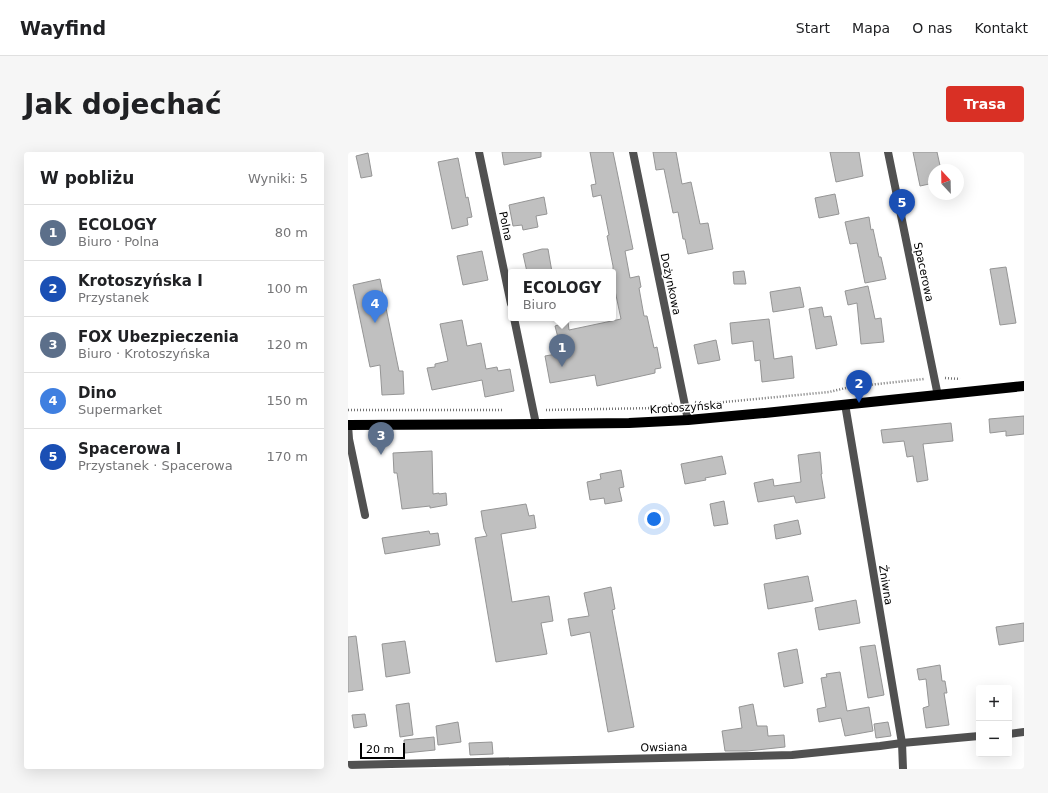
<!DOCTYPE html>
<html lang="pl">
<head>
<meta charset="utf-8">
<style>
  body { margin:0; font-family:"DejaVu Sans",sans-serif; background:#f6f6f6; color:#202124 }
  .controls { position:absolute; right:12px; bottom:12px; display:grid; overflow:hidden; border-radius:4px; box-shadow:0 4px 16px #0002 }
  .controls button { width:36px; height:36px; display:grid; place-items:center; padding:0; border:0; border-bottom:1px solid #e0e0e0; background:#fff; color:#202124; font:20px sans-serif }
  .compass { position:absolute; left:580px; top:12px; width:36px; height:36px; border-radius:50%; background:#fff; box-shadow:0 4px 16px #0002; rotate:338deg }
  .scale { position:absolute; left:12px; bottom:10px; width:45px; box-sizing:border-box; padding-left:4px; border:2px solid #000; border-top:0; font-size:11px; line-height:14px; white-space:nowrap; color:#000; -webkit-text-stroke:3px #fff; paint-order:stroke }
  .you { position:absolute; left:306px; top:367px; width:14px; height:14px; margin:-10px; border:3px solid #fff; border-radius:50%; background:#1a73e8; box-shadow:0 0 0 6px #1a73e833 }
  .badge { display:grid; place-items:center; width:26px; height:26px; border-radius:50%; background:#d93025; color:#fff; font-size:13px; font-weight:700 }
  .pin { position:absolute; translate:-50% -33px; filter:drop-shadow(0 1px 2px #0008) }
  .pin::after { content:''; position:absolute; top:21px; width:14px; height:12px; background:inherit; clip-path:polygon(0 0,100% 0,50% 100%) }
  .popup { position:absolute; left:160px; top:117px; width:108px; height:52px; box-sizing:border-box; display:grid; place-content:center; border-radius:4px; background:#fff; filter:drop-shadow(0 1px 3px #0005); font-size:13px; white-space:nowrap; color:#757577 }
  .popup b { font-size:15px; color:#202124 }
  .popup::after { content:''; position:absolute; left:50%; top:100%; margin-left:-8px; border:8px solid transparent; border-top-color:#fff }
  .list { margin:0; padding:0; list-style:none }
  h2 { display:flex; justify-content:space-between; align-items:center; height:52px; margin:0; padding:0 16px; font-size:17px }
  h2 small { font-size:13px; font-weight:400; color:#757577 }
  .list li { display:grid; grid-template-columns:26px 1fr auto; gap:12px; align-items:center; box-sizing:border-box; height:56px; padding:0 16px; border-top:1px solid #e0e0e0 }
  .list b { display:block; font-size:15px; white-space:nowrap }
  .list p { margin:0; font-size:13px; white-space:nowrap; color:#757577 }
  .list em { font-size:13px; font-style:normal; color:#757577 }
  .map { position:relative; flex:none; width:676px; height:617px; overflow:hidden; border-radius:4px }
  header { display:flex; align-items:center; gap:24px; box-sizing:border-box; height:56px; padding:0 20px; background:#fff; border-bottom:1px solid #e0e0e0 }
  header strong { font-size:19px }
  nav { display:flex; gap:22px; margin-inline-start:auto; font-size:14px }
  .intro { display:flex; align-items:center; justify-content:space-between; box-sizing:border-box; height:96px; padding:0 24px }
  h1 { margin:0; font-size:28px }
  .button { padding:10px 18px; border-radius:4px; background:#d93025; color:#fff; font-size:14px; font-weight:700 }
  main { display:flex; gap:24px; padding:0 24px }
  aside { flex:1; background:#fff; border-radius:4px; box-shadow:0 4px 16px #0002 }
  .map>svg:first-child { display:block }
</style>
</head>
<body>
<header>
<strong>Wayfind</strong>
<nav><a>Start</a><a>Mapa</a><a>O nas</a><a>Kontakt</a></nav>
</header>
<div class="intro"><h1>Jak dojechać</h1><a class="button">Trasa</a></div>
<main>
<aside>
<h2>W pobliżu<small>Wyniki: 5</small></h2>
<ul class="list">
<li><span class="badge" style="background:#5c6f8a">1</span><div><b>ECOLOGY</b><p>Biuro · Polna</p></div><em>80 m</em></li>
<li><span class="badge" style="background:#1a4fb4">2</span><div><b>Krotoszyńska I</b><p>Przystanek</p></div><em>100 m</em></li>
<li><span class="badge" style="background:#5c6f8a">3</span><div><b>FOX Ubezpieczenia</b><p>Biuro · Krotoszyńska</p></div><em>120 m</em></li>
<li><span class="badge" style="background:#3f7fe0">4</span><div><b>Dino</b><p>Supermarket</p></div><em>150 m</em></li>
<li><span class="badge" style="background:#1a4fb4">5</span><div><b>Spacerowa I</b><p>Przystanek · Spacerowa</p></div><em>170 m</em></li>
</ul>
</aside>
<div class="map">
<svg width="676" height="617" viewBox="0 0 676 617">
  <rect width="100%" height="100%" fill="#fff"/>
  <!-- building -->
  <g fill="#c0c0c0" stroke="#959595">
    <polygon points="154,0 193,0 193,5 156,13"/>
    <polygon points="242,0 265,0 285,97 277,99 282,126 291,124 293,135 291,136 296,164 299,164 306,196 309,195 313,216 307,217 307,221 249,234 247,223 202,231 197,204 214,201 207,174 220,170 221,178 273,167 265,129 265,114 259,84 261,83 253,43 245,45 243,33 248,32"/>
    <polygon points="305,0 328,0 334,32 343,30 352,72 360,71 365,97 340,102 337,87 335,87 330,60 325,61 316,17 308,18"/>
    <polygon points="482,0 511,0 515,24 488,30"/>
    <polygon points="565,0 589,0 593,18 586,18 586,31 572,34"/>
    <polygon points="20,1 24,24 13,26 8,4"/>
    <polygon points="110,6 118,46 120,45 124,65 119,66 120,73 104,77 90,10"/>
    <polygon points="487,42 491,62 471,66 467,46"/>
    <polygon points="196,45 199,62 188,64 190,75 175,78 174,73 165,74 161,53"/>
    <polygon points="521,65 523,78 525,77 531,105 533,105 538,127 517,131 509,91 502,92 497,70"/>
    <polygon points="194,97 200,97 204,120 179,120 175,102"/>
    <polygon points="134,99 140,128 115,133 109,104"/>
    <polygon points="658,115 668,171 652,173 642,117"/>
    <polygon points="396,119 398,132 386,132 385,120"/>
    <polygon points="32,127 51,219 55,219 56,242 34,243 32,213 22,215 5,133"/>
    <polygon points="520,134 527,167 533,166 536,190 513,192 509,151 500,153 497,139"/>
    <polygon points="452,135 456,155 425,160 422,140"/>
    <polygon points="474,155 476,165 483,164 489,193 468,197 461,157"/>
    <polygon points="421,167 426,207 444,204 446,226 414,230 412,208 407,209 405,189 384,192 382,171"/>
    <polygon points="114,168 119,194 133,191 138,217 149,215 150,219 162,217 166,239 137,245 134,228 84,238 79,216 87,215 87,212 100,209 92,172"/>
    <polygon points="368,188 372,208 350,212 346,193"/>
    <polygon points="676,264 676,282 658,284 658,279 642,281 641,267"/>
    <polygon points="603,271 605,289 575,292 580,328 569,330 565,304 559,305 556,289 535,291 533,278"/>
    <polygon points="84,299 85,342 91,341 91,342 98,341 99,353 82,356 82,354 54,357 49,321 46,321 45,301"/>
    <polygon points="472,300 474,322 473,322 477,346 448,351 446,344 410,350 406,331 425,327 426,334 453,330 450,303"/>
    <polygon points="374,304 378,322 357,326 358,328 337,332 333,312"/>
    <polygon points="273,318 276,335 271,336 274,349 257,352 256,346 242,348 239,330 253,327 252,322"/>
    <polygon points="376,349 380,372 366,374 362,352"/>
    <polygon points="178,352 181,364 186,363 188,376 153,382 164,450 201,444 205,469 193,471 199,502 148,510 127,386 139,384 136,377 133,359"/>
    <polygon points="450,368 453,382 428,387 426,373"/>
    <polygon points="81,379 82,382 90,381 92,393 37,402 34,386"/>
    <polygon points="460,424 465,449 420,457 416,432"/>
    <polygon points="263,435 267,457 264,458 286,575 260,580 242,480 223,484 220,467 241,464 236,441"/>
    <polygon points="508,448 512,471 471,478 467,456"/>
    <polygon points="676,471 676,489 651,493 648,475"/>
    <polygon points="8,484 15,538 0,540 0,485"/>
    <polygon points="57,489 62,521 38,525 34,492"/>
    <polygon points="527,493 536,543 520,546 512,495"/>
    <polygon points="449,497 455,531 436,535 430,501"/>
    <polygon points="592,513 594,529 597,529 599,541 596,541 601,573 578,576 575,556 581,554 578,527 571,528 569,517"/>
    <polygon points="492,520 499,559 521,555 525,579 497,584 493,566 471,570 469,557 478,555 473,526 479,525 478,522"/>
    <polygon points="61,551 65,583 52,585 48,553"/>
    <polygon points="405,552 409,574 419,574 420,584 436,583 437,595 399,599 377,599 374,579 394,576 391,555"/>
    <polygon points="17,562 19,574 6,576 4,563"/>
    <polygon points="110,570 113,590 90,593 88,574"/>
    <polygon points="540,570 543,584 528,586 526,572"/>
    <polygon points="86,585 87,598 57,601 56,588"/>
    <polygon points="144,590 145,602 122,603 121,591"/>
  </g>
  <g fill="none" stroke-linecap="round" stroke-linejoin="round">
    <!-- path -->
    <g stroke="#737373" stroke-width="2.5" stroke-dasharray="1 2" stroke-linecap="butt">
      <polyline points="597,226 612,227"/>
      <polyline points="347,250 356,252 360,252"/>
      <polyline points="366,251 481,240 502,235 576,227"/>
      <polyline points="312,256 326,251"/>
      <polyline points="0,258 155,258"/>
      <polyline points="198,258 307,256"/>
    </g>
    <!-- lane -->
    <polyline stroke="#515151" stroke-width="8" points="0,273 1,287 17,363"/>
    <!-- street -->
    <g stroke="#515151" stroke-width="8">
      <polyline points="131,0 163,152"/>
      <polyline points="285,0 340,268"/>
      <polyline points="540,0 590,244"/>
      <polyline points="166,166 188,272"/>
      <polyline points="497,252 554,591 555,617"/>
      <polyline points="661,582 676,580"/>
      <polyline points="0,613 444,603 532,594 554,591 631,584"/>
    </g>
    <!-- primary -->
    <polyline stroke="#000" stroke-width="10" points="0,273 194,272 281,271 340,268 417,261 676,234"/>
  </g>
  <g text-anchor="middle" stroke-width="3" stroke-linejoin="round" paint-order="stroke">
    <!-- street labels -->
    <g font-size="11" fill="#000" stroke="#fff">
      <text transform="translate(158 74) rotate(78)" y="4">Polna</text>
      <text transform="translate(576 120) rotate(78)" y="4">Spacerowa</text>
      <text transform="translate(323 132) rotate(78)" y="4">Dożynkowa</text>
      <text transform="translate(338 255) rotate(-4)" y="4">Krotoszyńska</text>
      <text transform="translate(538 433) rotate(81)" y="4">Żniwna</text>
      <text transform="translate(316 595) rotate(-1)" y="4">Owsiana</text>
    </g>
  </g>
</svg>
<div class="controls">
<button>+</button>
<button>−</button>
</div>
<svg class="compass" viewBox="-18 -18 36 36"><path d="M0-13l5 13h-10z" fill="#e53935"/><path d="M0 13l5-13h-10z" fill="#757577"/></svg>
<div class="scale">20 m</div>
<div class="you"></div>
<div class="pin badge" style="left:214px;top:215px;background:#5c6f8a">1</div>
<div class="popup"><b>ECOLOGY</b>Biuro</div>
<div class="pin badge" style="left:511px;top:251px;background:#1a4fb4">2</div>
<div class="pin badge" style="left:33px;top:303px;background:#5c6f8a">3</div>
<div class="pin badge" style="left:27px;top:171px;background:#3f7fe0">4</div>
<div class="pin badge" style="left:554px;top:70px;background:#1a4fb4">5</div>
</div>
</main>
</body>
</html>
